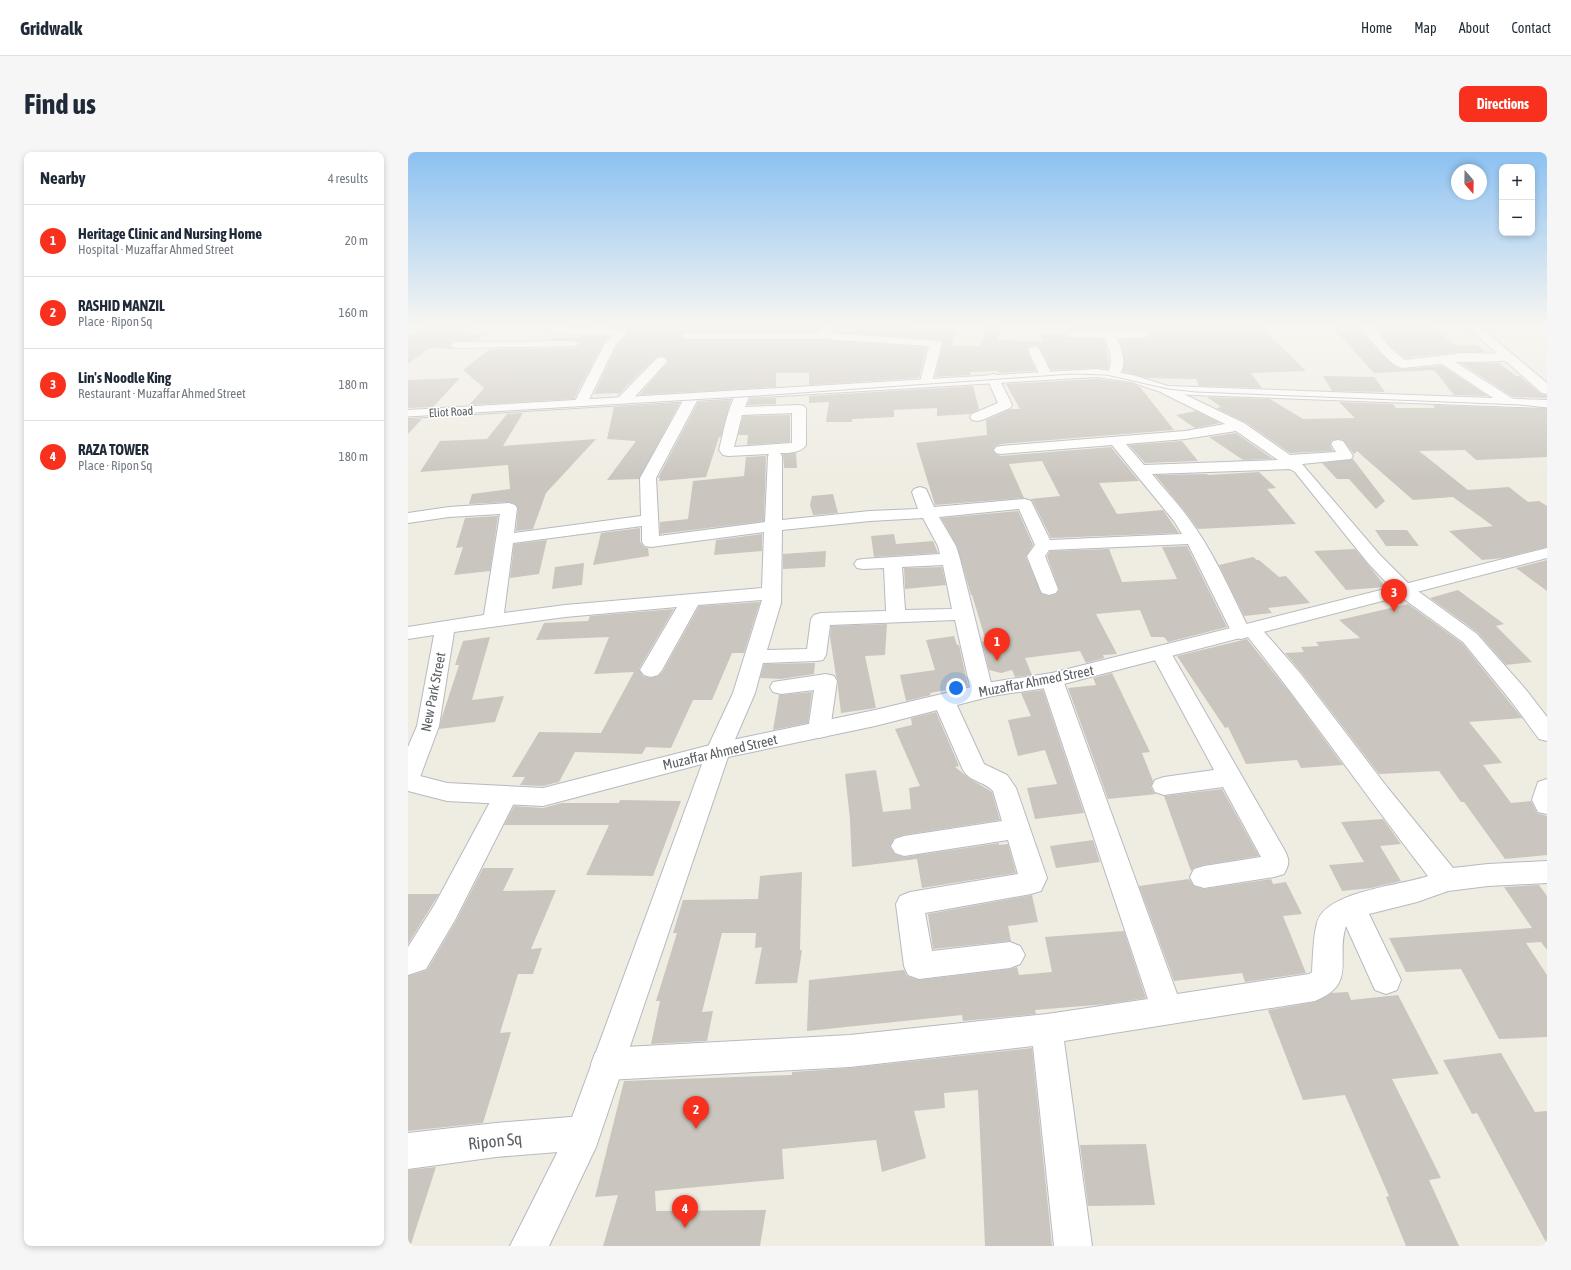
<!DOCTYPE html>
<html lang="en">
<head>
<meta charset="utf-8">
<style>
  body { margin:0; font-family:"Asap Condensed",sans-serif; background:#f6f6f7; color:#1f2937 }
  .controls { position:absolute; right:12px; top:12px; display:grid; overflow:hidden; border-radius:8px; box-shadow:0 2px 6px #0003 }
  .controls button { width:36px; height:36px; display:grid; place-items:center; padding:0; border:0; border-bottom:1px solid #e0e1e3; background:#fff; color:#1f2937; font:20px sans-serif }
  .compass { position:absolute; left:1043px; top:12px; width:36px; height:36px; border-radius:50%; background:#fff; box-shadow:0 2px 6px #0003; rotate:160deg }
  .you { position:absolute; left:548px; top:536px; width:14px; height:14px; margin:-10px; border:3px solid #fff; border-radius:50%; background:#1a73e8; box-shadow:0 0 0 6px #1a73e833 }
  .badge { display:grid; place-items:center; width:26px; height:26px; border-radius:50%; background:#f8311e; color:#fff; font-size:13px; font-weight:700 }
  .pin { position:absolute; translate:-50% -33px; filter:drop-shadow(0 1px 2px #0008) }
  .pin::after { content:''; position:absolute; top:21px; width:14px; height:12px; background:inherit; clip-path:polygon(0 0,100% 0,50% 100%) }
  .list { margin:0; padding:0; list-style:none }
  h2 { display:flex; justify-content:space-between; align-items:center; height:52px; margin:0; padding:0 16px; font-size:17px }
  h2 small { font-size:13px; font-weight:400; color:#747a83 }
  .list li { display:grid; grid-template-columns:26px 1fr auto; gap:12px; align-items:center; box-sizing:border-box; height:72px; padding:0 16px; border-top:1px solid #e0e1e3 }
  .list b { display:block; font-size:15px; white-space:nowrap }
  .list p { margin:0; font-size:13px; white-space:nowrap; color:#747a83 }
  .list em { font-size:13px; font-style:normal; color:#747a83 }
  .map { position:relative; flex:none; width:1139px; height:1094px; overflow:hidden; border-radius:8px }
  header { display:flex; align-items:center; gap:24px; box-sizing:border-box; height:56px; padding:0 20px; background:#fff; border-bottom:1px solid #e0e1e3 }
  header strong { font-size:19px }
  nav { display:flex; gap:22px; margin-inline-start:auto; font-size:14px }
  .intro { display:flex; align-items:center; justify-content:space-between; box-sizing:border-box; height:96px; padding:0 24px }
  h1 { margin:0; font-size:28px }
  .button { padding:10px 18px; border-radius:8px; background:#f8311e; color:#fff; font-size:14px; font-weight:700 }
  main { display:flex; gap:24px; padding:0 24px }
  aside { flex:1; background:#fff; border-radius:8px; box-shadow:0 2px 6px #0003 }
  .map>svg:first-child { display:block }
</style>
</head>
<body>
<header>
<strong>Gridwalk</strong>
<nav><a>Home</a><a>Map</a><a>About</a><a>Contact</a></nav>
</header>
<div class="intro"><h1>Find us</h1><a class="button">Directions</a></div>
<main>
<aside>
<h2>Nearby<small>4 results</small></h2>
<ul class="list">
<li><span class="badge">1</span><div><b>Heritage Clinic and Nursing Home</b><p>Hospital · Muzaffar Ahmed Street</p></div><em>20 m</em></li>
<li><span class="badge">2</span><div><b>RASHID MANZIL</b><p>Place · Ripon Sq</p></div><em>160 m</em></li>
<li><span class="badge">3</span><div><b>Lin's Noodle King</b><p>Restaurant · Muzaffar Ahmed Street</p></div><em>180 m</em></li>
<li><span class="badge">4</span><div><b>RAZA TOWER</b><p>Place · Ripon Sq</p></div><em>180 m</em></li>
</ul>
</aside>
<div class="map">
<svg width="1139" height="1094" viewBox="0 0 1139 1094">
  <rect width="100%" height="100%" fill="#efece2"/>
  <!-- building -->
  <g fill="#cac6bf">
    <polygon points="18,174 66,174 56,182 77,182 70,188 45,190 42,193 45,197 22,196 0,212 0,181 8,181"/>
    <polygon points="184,174 412,174 410,180 280,180 275,181 272,184 275,187 280,188 415,188 519,195 511,226 401,233 401,221 368,221 368,235 231,243 260,210 258,205 253,204 248,205 209,244 210,241 186,242 209,193 221,180 214,176"/>
    <polygon points="427,174 507,174 505,179 547,179 544,194 573,194 579,174 593,174 590,188 635,189 632,183 657,182 657,184 660,186 696,187 701,209 700,217 689,216 643,218 633,197 625,193 619,198 628,219 592,221 590,219 562,220 562,223 527,225 535,191 533,188 424,180"/>
    <polygon points="662,174 785,174 786,175 852,174 898,219 843,221 854,236 791,234 788,227 738,226 715,220 716,205 711,188 738,186 742,183 739,180 734,178 661,179"/>
    <polygon points="923,174 951,174 970,199 988,215 994,217 1034,214 1080,244 1046,243 1026,218 966,221"/>
    <polygon points="966,174 1025,174 1046,193 1069,193 1078,200 1055,200 997,206 983,195"/>
    <polygon points="173,184 201,184 196,190 166,247 61,253 76,236 55,218 82,197 168,196 172,192 168,189 142,188 143,186 171,186"/>
    <polygon points="1052,211 1091,211 1108,224 1112,224 1133,242 1139,243 1139,246 1105,245"/>
    <polygon points="915,224 966,225 977,240 924,239"/>
    <polygon points="52,226 25,255 0,256 0,228"/>
    <polygon points="689,227 723,231 732,235 766,278 593,292 587,294 585,299 588,302 593,304 703,295 731,329 691,331 709,362 755,358 771,381 643,386 624,348 622,347 652,344 634,309 601,312 616,346 527,353 508,291 579,283 578,268 603,257 612,257 598,232"/>
    <polygon points="565,234 571,257 562,262 529,264 529,256 486,258 486,265 444,267 444,270 418,270 421,250 401,251 401,244"/>
    <polygon points="799,245 862,247 895,267 947,266 931,250 985,252 988,256 1027,256 1025,253 1139,257 1139,305 1068,308 1057,298 1011,299 1060,338 1101,335 1120,350 1131,349 1139,354 1139,395 1095,406 1074,408 1041,379 1085,374 1045,345 1005,348 949,299 946,302 935,288 930,287 924,288 922,293 925,299 882,301 837,270 808,256 813,255"/>
    <polygon points="368,246 368,252 339,253 342,247"/>
    <polygon points="323,248 313,285 311,285 298,325 251,329 252,326 250,326 290,250"/>
    <polygon points="272,251 231,327 199,328 228,289 199,287 206,255"/>
    <polygon points="788,259 812,271 787,276 768,263"/>
    <polygon points="115,261 95,294 188,287 138,341 125,377 108,379 110,356 107,352 101,350 61,352 64,342 102,337 100,313 12,320 32,289 79,287 99,262"/>
    <polygon points="382,263 382,290 339,293 340,283 330,283 335,264"/>
    <polygon points="0,267 14,267 0,282"/>
    <polygon points="828,281 865,307 835,308 801,285"/>
    <polygon points="774,289 790,309 737,311 721,293"/>
    <polygon points="388,301 389,316 376,316 375,302"/>
    <polygon points="358,304 356,369 252,382 252,370 280,367 285,329 336,324 338,305"/>
    <polygon points="945,307 977,349 968,357 941,327 929,327 914,311"/>
    <polygon points="851,320 868,336 859,337 888,372 790,377 776,358 747,323 799,322 800,323"/>
    <polygon points="425,342 430,361 405,363 402,353 404,344"/>
    <polygon points="610,359 625,393 618,405 634,442 641,444 648,442 651,438 639,404 642,399 701,397 714,430 769,427 754,395 779,394 819,475 760,490 756,485 743,485 732,458 688,462 709,502 695,503 696,506 678,511 672,499 617,506 624,523 607,525 604,518 593,521 581,518 574,490 578,489 564,443 563,443 549,394 533,366"/>
    <polygon points="90,364 82,419 46,423 55,395 48,396 57,366"/>
    <polygon points="232,376 232,390 236,395 240,396 241,404 185,413 193,381"/>
    <polygon points="967,378 999,378 1011,394 978,394"/>
    <polygon points="354,382 354,399 306,403 308,388"/>
    <polygon points="486,382 488,392 525,389 530,401 466,405 463,384"/>
    <polygon points="139,388 131,422 102,426 106,392"/>
    <polygon points="947,397 961,414 978,435 938,438 906,399"/>
    <polygon points="418,399 417,415 375,417 375,402"/>
    <polygon points="845,405 849,408 851,408 871,425 878,424 902,451 860,456 864,461 836,464 811,413"/>
    <polygon points="1139,408 1139,439 1108,416"/>
    <polygon points="176,411 174,433 144,437 147,415"/>
    <polygon points="534,415 538,433 497,437 496,416"/>
    <polygon points="1050,438 1096,472 1088,474 1124,510 1098,513 1070,481 1022,446"/>
    <polygon points="352,450 336,501 324,501 304,548 285,548 263,596 238,595 234,602 167,600 151,630 135,634 112,633 117,625 104,625 131,580 193,581 226,520 186,522 201,485 128,488 136,471 180,469 182,464 266,457 231,517 235,524 243,526 250,524 255,519 291,454"/>
    <polygon points="1000,452 1054,491 1114,566 1061,570 1094,611 1075,613 1103,651 1123,649 1129,661 1139,664 1139,703 1097,707 1056,650 1053,650 1031,619 971,622 893,520 877,501 896,500 893,495 911,494 908,490 952,486 931,468"/>
    <polygon points="479,472 477,503 457,504 468,556 433,561 430,536 430,529 428,524 422,485 423,474"/>
    <polygon points="546,484 549,493 551,493 560,534 522,541 523,543 498,549 492,523 527,518 518,488"/>
    <polygon points="82,485 64,548 96,544 87,570 31,577 34,565 51,513 47,513 55,489"/>
    <polygon points="839,487 885,545 935,613 893,616 889,608 838,612 820,575 817,576 769,504"/>
    <polygon points="407,511 406,522 373,527 352,526 356,512"/>
    <polygon points="704,521 742,600 734,601 745,629 743,635 746,641 749,642 700,647 660,536 688,533 685,526"/>
    <polygon points="635,538 676,661 627,667 619,636 649,632 637,598 610,604 600,568 623,564 613,541"/>
    <polygon points="404,540 400,571 365,578 371,543"/>
    <polygon points="528,560 551,614 547,615 561,626 584,640 592,668 496,683 486,686 482,695 487,702 496,705 591,691 591,693 600,692 608,721 514,736 509,707 444,715 442,667 437,622 468,618 475,660 503,657 501,636 512,634 487,577 504,573 503,566"/>
    <polygon points="814,637 851,704 796,713 786,716 783,719 756,644"/>
    <polygon points="212,648 273,649 245,724 178,723 201,673 96,673 106,654 135,656 154,651 211,651"/>
    <polygon points="975,667 993,692 972,694 993,729 963,736 934,739 921,713 956,710 933,670"/>
    <polygon points="685,688 692,710 648,716 642,694"/>
    <polygon points="75,716 106,716 95,739 148,738 123,797 134,796 125,822 110,822 92,881 103,880 75,971 0,979 0,824 19,818 48,769"/>
    <polygon points="394,720 392,798 394,798 389,831 347,832 354,795 347,796 348,781 314,781 294,860 305,859 299,889 243,892 252,849 248,849 269,781 265,781 275,748 350,747 352,724"/>
    <polygon points="781,727 786,734 796,737 863,727 865,732 878,730 894,762 875,764 898,821 837,830 834,821 766,829 731,734"/>
    <polygon points="1131,733 1139,744 1139,798 1133,790 1118,791 1139,823 1139,885 1091,887 1053,817 998,820 981,786 1124,776 1096,735"/>
    <polygon points="0,742 31,742 0,792"/>
    <polygon points="624,743 630,770 600,774 603,789 525,797 520,762"/>
    <polygon points="716,779 738,846 699,852 627,858 628,862 555,869 554,863 399,879 401,828 496,818 499,824 511,828 602,817 609,815 611,823 644,820 637,785"/>
    <polygon points="940,840 943,848 990,843 1031,922 984,927 1033,1026 1021,1028 1051,1094 998,1094 978,1045 981,1044 937,943 895,948 860,858 907,850 923,841"/>
    <polygon points="624,896 644,1094 577,1094 570,938 536,941 537,956 506,959 518,1006 474,1020 468,988 374,997 376,1027 247,1039 248,1059 358,1058 352,1094 195,1094 210,1043 187,1045 216,929 384,923 384,920 442,916"/>
    <polygon points="1093,901 1127,960 1139,959 1139,1092 1069,961 1064,962 1035,908"/>
    <polygon points="738,992 747,1053 680,1054 672,993"/>
    <polygon points="28,1015 3,1092 0,1091 0,1018"/>
  </g>
  <g fill="none" stroke-linecap="round" stroke-linejoin="round">
    <!-- street casing -->
    <g stroke="#b7bac0" stroke-width="2">
      <g id="street">
        <polygon points="144,174 158,174 156,176 214,177 220,180 208,192 178,254 168,254 166,251 197,191 204,183 140,181 138,179"/>
        <polygon points="414,174 426,174 422,181 532,189 534,191 524,230 522,233 514,233 512,230 521,194 415,187 280,187 276,186 274,184 276,182 280,181 411,181"/>
        <path d="M952,174h12l18,22 15,12 58,-7 50,1 2,3 -2,3 -4,1 -54,1 60,38 2,3 -2,3h-10l-63,-42 -40,4c-14,-4 -33,-30 -42,-42z"/>
        <path d="M664,180h70l4,1 2,2 -2,2 -4,1h-25c4,12 11,26 2,37 -3,4 -6,4 -11,3l-2,-3c9,-13 4,-22 -1,-37l-37,-1 -2,-2 2,-2z"/>
        <polygon points="164,189 168,190 170,192 168,194 49,196 45,195 43,193 45,191 49,190"/>
        <polygon points="626,194 630,196 632,198 644,223 642,226 634,226 632,223 620,198 622,196"/>
        <polygon points="253,205 257,206 259,209 257,212 220,252 210,252 208,249 210,246 249,206"/>
        <polygon points="585,222 589,223 591,226 604,253 602,256 574,268 569,269 564,268 562,265 564,262 590,251 579,226 581,223"/>
        <path d="M759,234l77,37 46,32 46,-3 -5,-8 2,-3 5,-1 5,1 10,15 -2,3 -49,5 78,91 31,31 66,48 50,57 20,26v24l-8,-2 -28,-38 -48,-59 -66,-48 -29,-31 -73,-91 -5,-3 -138,5c11,14 24,27 35,42 25,33 42,72 60,109l5,-1 7,2 41,47 87,114 66,81 35,-4 59,-3v22l-59,3 -40,5 -31,11 -48,12 32,66 -4,10 -11,4 -11,-4 -29,-64c-11,32 12,58 -31,75l-251,40 28,205h-38l-21,-200 -183,21 -243,13 -12,-5 -4,-11 4,-11 12,-5 243,-13 197,-21 101,-15 -107,-319 3,-5 8,-2 8,2 3,5 114,314 132,-20 3,-2c1,-16 1,-34 5,-49 8,-32 83,-37 111,-47 -61,-79 -118,-161 -180,-239l-7,2 -7,-2 -46,-93 -139,6 -4,6 13,33 -2,4 -7,2 -7,-2 -2,-4 -13,-33 8,-11 -16,-36 -80,8 17,29 4,13 33,132 -3,5 -8,2 -8,-2 -3,-5 -16,-71 -125,5 -4,30 -3,5 -7,1 -53,2 -8,30 -25,58 -4,6 -8,2 -8,-2 -4,-6 27,-58 29,-93 -64,5 -36,65 -4,5 -7,2 -7,-2 -4,-5 37,-63 -112,10 -111,15 -15,94 -19,51 -3,6 -9,3v-39l9,-21 17,-91 -26,4v-12l76,-12 16,-101 -51,3 -41,6v-10l41,-6 60,-4 6,2 2,3 -3,25 127,-17 -1,-38 45,-81 2,-3h10l2,3 -43,81 3,58 106,-14 3,-66 1,-2 -41,2 -5,-1 -4,-5c5,-19 8,-42 19,-59h10l2,3 -5,13 54,-2 5,1 2,3v36c-5,8 -17,8 -26,8l2,3v64l88,-9 48,-2 -6,-17 2,-3 6,-2 6,2 8,18 91,-8 6,2 19,39 132,-6 -8,-13 -62,-76 -111,9 -5,-1 -2,-3 2,-3 5,-1 184,-15 40,-7 -63,-31 -1,-3 1,-3zM384,261v30l-58,4 8,-32zM828,279l42,29 -134,5 -18,-21 59,-5zM515,366l15,28 2,8 -77,5 -6,1 -3,4 3,4 6,1 21,-1 2,43 -65,2 -7,2 -3,4 -4,30 -40,1 14,-47 1,-73 88,-9zM234,374v16l3,4 6,1 113,-15 -2,56 -197,17 -61,8 9,-70zM535,413l9,44 -47,1 -3,-43z"/>
        <path d="M753,495l7,2 3,4 114,198c5,10 4,14 -1,23l-10,3 -70,11 -10,-3 -4,-8 4,-8 10,-3 57,-9 -38,-70 -59,8 -9,-3 -3,-6 3,-6 9,-3 50,-7 -63,-117 3,-4z"/>
        <polygon points="418,522 426,524 429,529 422,578 419,584 411,586 403,584 400,578 406,538 373,542 365,540 362,535 365,530"/>
        <path d="M536,542l8,2 3,5 29,63 23,11 9,13 31,90 -6,13 -10,3 -106,19 7,38 78,-9 10,4 5,9 -5,9 -10,4 -91,11 -11,-4 -4,-9 -8,-62 4,-8 10,-4 108,-18 -10,-34 -104,16 -9,-3 -4,-7 4,-7 9,-3 98,-15 -9,-30c-9,-10 -23,-9 -30,-21l-30,-69 3,-5z"/>
        <polygon points="1139,627 1139,662 1130,660 1124,648 1130,630"/>
        <polygon points="98,634 107,637 110,643 47,768 18,817 0,823 0,795 27,752 89,637"/>
        <polygon points="175,964 187,969 192,981 187,993 175,998 88,1005 0,1017 0,981 88,971"/>
      </g>
    </g>
    <!-- secondary casing -->
    <g stroke="#b6b9c0" stroke-width="2">
      <g id="secondary">
        <polygon points="1058,174 1071,174 1139,231 1139,242 1134,241"/>
        <polygon points="689,217 725,223 760,234 1139,248 1139,256 759,242 723,230 689,225 0,266 0,258"/>
        <polygon points="1139,396 1139,406 644,535 584,544 467,574 320,605 188,995 141,1094 102,1094 156,987 294,612 135,654 39,649 4,640 0,639 0,616 9,619 12,624 39,631 135,636 310,591 467,558 584,530 644,521"/>
      </g>
    </g>
    <!-- street -->
    <use href="#street" fill="#fff" fill-rule="evenodd"/>
    <!-- secondary -->
    <use href="#secondary" fill="#fff" fill-rule="evenodd"/>
    <!-- tram -->
    <polyline stroke="#b4b5b5" stroke-width="1" points="0,265 350,244 664,222 698,223 760,237 788,240 1112,253 1139,256"/>
  </g>
  <!-- sky -->
  <linearGradient id="sky" x2="0" y2="1"><stop stop-color="#8bc1f1"/><stop offset="0.53" stop-color="#f8f6f2"/><stop offset="1" stop-color="#f8f6f2" stop-opacity="0"/></linearGradient>
  <rect width="1139" height="327" fill="url(#sky)"/>
  <g text-anchor="middle" stroke-width="3" stroke-linejoin="round" paint-order="stroke">
    <!-- far-street labels -->
    <g font-size="12" fill="#5a5f64" stroke="#fff">
      <text transform="translate(43 260) rotate(-3)" y="4">Eliot Road</text>
    </g>
    <!-- street labels -->
    <g font-size="14" fill="#5a5f64" stroke="#fff">
      <text transform="translate(628 529) rotate(-11)" y="5">Muzaffar Ahmed Street</text>
      <text transform="translate(25 540) rotate(-79)" y="5">New Park Street</text>
      <text transform="translate(312 600) rotate(-13)" y="5">Muzaffar Ahmed Street</text>
    </g>
    <!-- near-street labels -->
    <g font-size="17" fill="#5a5f64" stroke="#fff">
      <text transform="translate(87 989) rotate(-6)" y="6">Ripon Sq</text>
    </g>
  </g>
</svg>
<div class="controls">
<button>+</button>
<button>−</button>
</div>
<svg class="compass" viewBox="-18 -18 36 36"><path d="M0-13l5 13h-10z" fill="#e53935"/><path d="M0 13l5-13h-10z" fill="#747a83"/></svg>
<div class="you"></div>
<div class="pin badge" style="left:589px;top:509px">1</div>
<div class="pin badge" style="left:288px;top:977px">2</div>
<div class="pin badge" style="left:986px;top:460px">3</div>
<div class="pin badge" style="left:277px;top:1076px">4</div>
</div>
</main>
</body>
</html>
